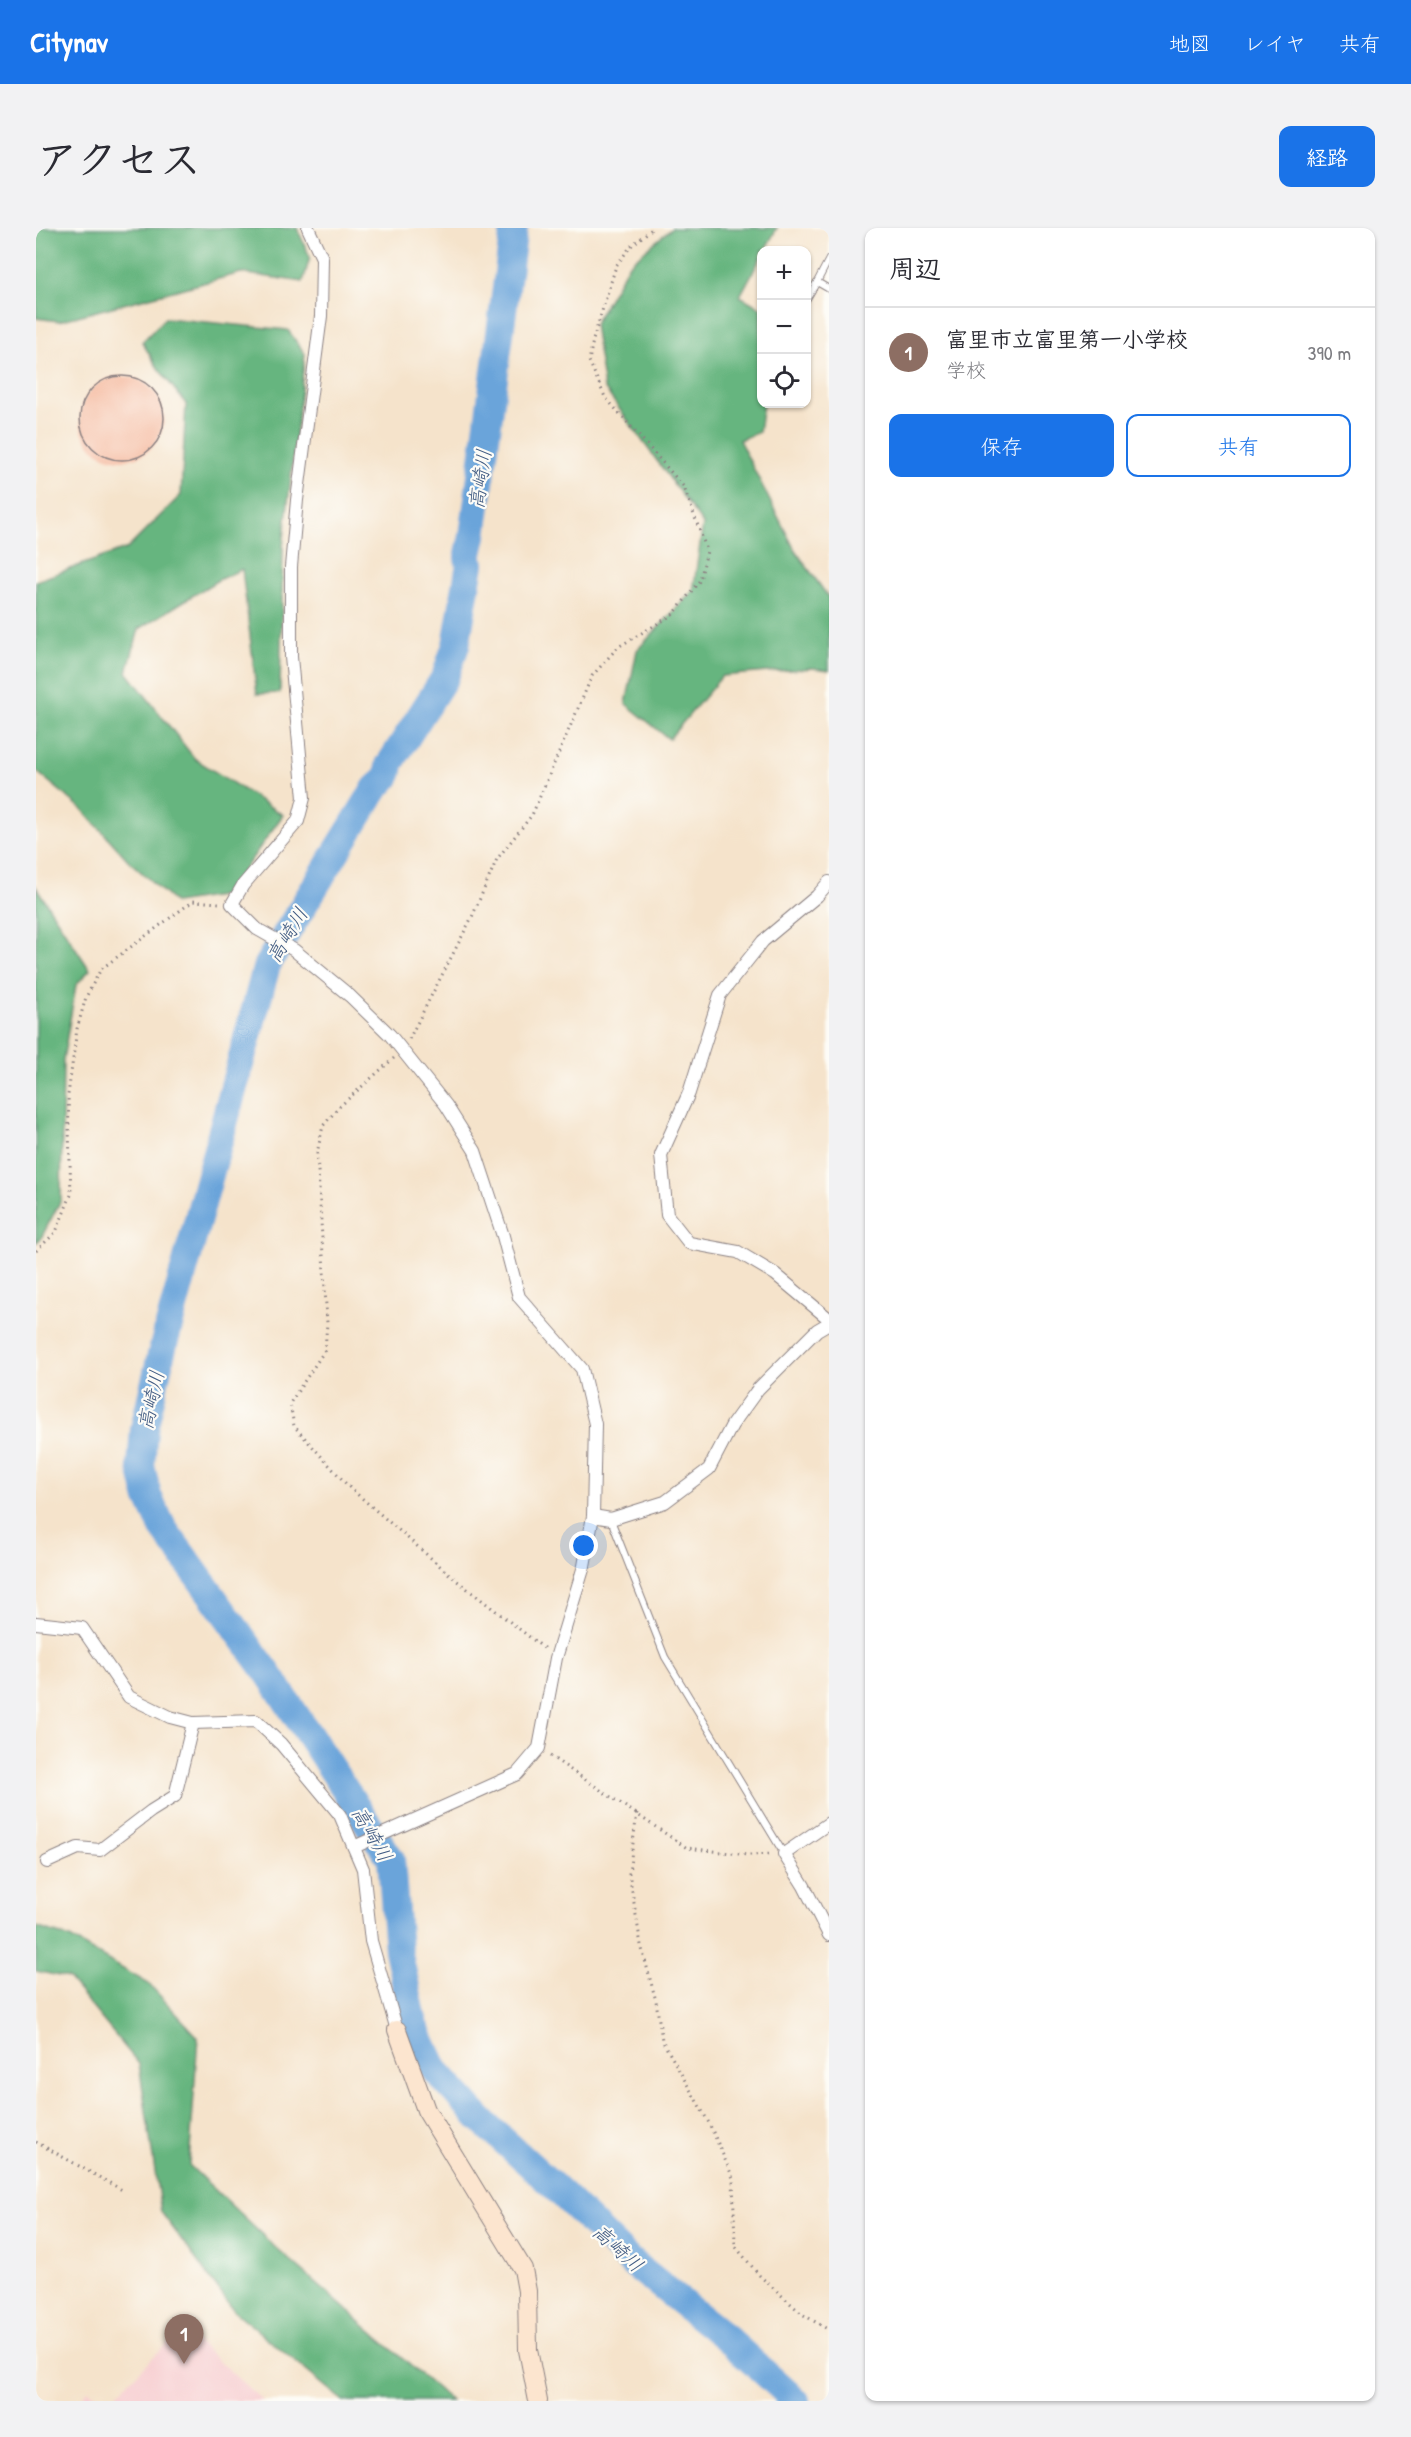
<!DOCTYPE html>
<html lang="ja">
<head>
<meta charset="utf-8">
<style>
  body { margin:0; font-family:"Patrick Hand","Klee One",sans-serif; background:#f2f2f3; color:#2b2b33 }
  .controls { position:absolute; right:18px; top:18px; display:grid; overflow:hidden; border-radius:12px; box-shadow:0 2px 4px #0004 }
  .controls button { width:54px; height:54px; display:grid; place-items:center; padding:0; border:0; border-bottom:2px solid #e1e1e2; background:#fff; color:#2b2b33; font:30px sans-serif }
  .you { position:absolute; left:548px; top:1318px; width:21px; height:21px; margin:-15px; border:4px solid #fff; border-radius:50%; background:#1a73e8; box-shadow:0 0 0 9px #1a73e833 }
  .badge { display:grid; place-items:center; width:39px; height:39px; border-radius:50%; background:#1a73e8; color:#fff; font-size:20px; font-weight:700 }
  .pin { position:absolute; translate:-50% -50px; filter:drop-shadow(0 2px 3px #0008) }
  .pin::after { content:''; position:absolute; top:32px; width:21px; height:18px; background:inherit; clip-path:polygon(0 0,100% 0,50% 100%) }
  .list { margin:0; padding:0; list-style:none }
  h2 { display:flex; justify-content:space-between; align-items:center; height:78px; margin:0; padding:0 24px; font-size:26px }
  h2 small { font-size:20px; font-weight:400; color:#7c7c81 }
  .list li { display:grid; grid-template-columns:39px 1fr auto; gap:18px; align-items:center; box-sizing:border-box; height:90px; padding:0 24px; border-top:2px solid #e1e1e2 }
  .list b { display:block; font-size:22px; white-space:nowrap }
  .list p { margin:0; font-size:20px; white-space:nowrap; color:#7c7c81 }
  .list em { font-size:20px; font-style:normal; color:#7c7c81 }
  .actions { display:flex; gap:12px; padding:18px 24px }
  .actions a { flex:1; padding:14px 0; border:2px solid #1a73e8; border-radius:12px; text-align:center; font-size:21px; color:#1a73e8 }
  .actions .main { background:#1a73e8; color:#fff }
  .icon { flex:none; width:33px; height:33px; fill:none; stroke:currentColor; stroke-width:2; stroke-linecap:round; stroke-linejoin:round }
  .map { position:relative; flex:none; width:793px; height:2173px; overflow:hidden; border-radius:12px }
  header { display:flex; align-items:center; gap:36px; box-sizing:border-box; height:84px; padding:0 30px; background:#1a73e8; color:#fff }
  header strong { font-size:28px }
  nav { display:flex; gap:33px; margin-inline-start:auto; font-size:21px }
  .intro { display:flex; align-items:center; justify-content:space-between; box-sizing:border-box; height:144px; padding:0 36px }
  h1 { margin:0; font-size:42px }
  .button { padding:15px 27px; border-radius:12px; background:#1a73e8; color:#fff; font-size:21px; font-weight:700 }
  main { display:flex; gap:36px; padding:0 36px }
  aside { flex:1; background:#fff; border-radius:12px; box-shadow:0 2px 4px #0004 }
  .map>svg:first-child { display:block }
</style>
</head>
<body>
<header>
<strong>Citynav</strong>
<nav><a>地図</a><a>レイヤ</a><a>共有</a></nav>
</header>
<div class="intro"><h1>アクセス</h1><a class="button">経路</a></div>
<main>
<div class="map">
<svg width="793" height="2173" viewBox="0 0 793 2173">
  <rect width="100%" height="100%" fill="#fdfcf7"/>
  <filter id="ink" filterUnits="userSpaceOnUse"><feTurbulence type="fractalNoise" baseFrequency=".0167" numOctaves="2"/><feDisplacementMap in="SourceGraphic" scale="12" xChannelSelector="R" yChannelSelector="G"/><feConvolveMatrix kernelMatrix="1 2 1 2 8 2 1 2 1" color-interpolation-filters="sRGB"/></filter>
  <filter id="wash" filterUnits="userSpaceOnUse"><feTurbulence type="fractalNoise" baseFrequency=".008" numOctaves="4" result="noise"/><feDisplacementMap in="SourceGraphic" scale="24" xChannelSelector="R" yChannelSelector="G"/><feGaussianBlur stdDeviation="1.35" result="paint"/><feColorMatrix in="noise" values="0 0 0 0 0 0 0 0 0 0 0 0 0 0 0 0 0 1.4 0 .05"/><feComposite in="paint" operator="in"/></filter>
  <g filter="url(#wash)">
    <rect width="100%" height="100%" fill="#f5e3cb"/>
    <!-- built -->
    <g fill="#f7cfd2">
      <polygon points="146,2100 227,2173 74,2173"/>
      <polygon points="51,2162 73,2173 42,2173"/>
    </g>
    <!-- forest -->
    <g fill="#66b57f" stroke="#446c5d" stroke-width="1.5">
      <polygon points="0,0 261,0 274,29 267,54 205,45 23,93 0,90"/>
      <polygon points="636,0 741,0 729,22 726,22 725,29 704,68 725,80 727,176 723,204 703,212 759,322 793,370 793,442 776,440 686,448 633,511 590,476 601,422 657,363 667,296 568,160 558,96 593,36"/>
      <polygon points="129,90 252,102 269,126 247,319 244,465 221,466 206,341 182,352 103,401 91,444 159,531 247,587 190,667 139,675 92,632 46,581 0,543 0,353 92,320 145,267 150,176 122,140 106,114"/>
      <polygon points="0,659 54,742 40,757 27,832 25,972 5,1010 0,1015"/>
      <polygon points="0,1699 34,1710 113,1756 162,1809 153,1937 242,2022 415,2173 307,2173 199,2084 125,1984 103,1836 32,1750 0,1743"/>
    </g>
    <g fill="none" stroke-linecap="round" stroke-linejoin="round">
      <!-- river -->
      <path stroke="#6aa4da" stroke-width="28" d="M478,0l-41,308 -5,22 2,6 -14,81 -11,32 -56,88c2,10 -7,17 -14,24l-108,176 -106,390 -17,74 -3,37 7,30 15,32 105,145 123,186 7,91 16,74 21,46 45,49 81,74 70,69 94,75 71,64"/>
    </g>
    <g id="blocks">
      <!-- building -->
      <circle fill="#f4ae90" cx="86" cy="190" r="42"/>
    </g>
  </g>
  <g filter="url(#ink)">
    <use href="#blocks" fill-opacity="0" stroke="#8c8283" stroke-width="1.5"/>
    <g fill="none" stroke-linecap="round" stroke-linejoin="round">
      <!-- lane casing -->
      <g stroke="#8c8283" stroke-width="8">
        <g id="lane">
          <polyline points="793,31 781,54 793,61"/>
          <polyline points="770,72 781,54"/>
          <polyline points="575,1292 629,1429 748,1626"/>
        </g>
      </g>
      <!-- street casing -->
      <g stroke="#8c8283" stroke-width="14">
        <g id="street">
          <polyline points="272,0 286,30 285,88 261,272 255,339 255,429 268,570 262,593 207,657 196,676 221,701 258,722 314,768 354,807 410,877 439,923 467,1008 483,1069 546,1141 559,1196 557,1288 548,1338 520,1430 503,1520 481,1546 318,1619"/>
          <polyline points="793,654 781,668 727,713 684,767 653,865 625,927 631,987 653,1015 702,1024 739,1046 793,1091"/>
          <polyline points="557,1288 575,1291 629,1274 673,1241 696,1197 722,1161 781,1102 793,1095"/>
          <polyline points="0,1395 46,1400 93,1469 134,1489 157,1495 220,1493 245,1516 304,1587 327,1641 335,1713 361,1802"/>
          <polyline points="793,1595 748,1626 768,1658 793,1707"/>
          <polyline points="11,1634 42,1620 64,1622 115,1583 139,1568 157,1495"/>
        </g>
      </g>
      <!-- secondary casing -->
      <g stroke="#8c8283" stroke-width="20">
        <polyline id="secondary" points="361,1802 390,1882 487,2041 491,2063 492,2122 502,2173"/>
      </g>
      <!-- path -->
      <g stroke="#8c8283" stroke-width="3" stroke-dasharray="1.5 4.5" stroke-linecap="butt">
        <polyline points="373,811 436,689 461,631 496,587 556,448 582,419 638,386 664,352 671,323 648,259 569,169 553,133 557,112 580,38 595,18 617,0"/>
        <polyline points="358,830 302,880 287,898 281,925 291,1095 289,1122 254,1175 258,1198 313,1259 420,1352 509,1421"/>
        <polyline points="0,1023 20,1004 35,967 32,867 41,801 50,769 65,741 157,673 183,675"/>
        <polyline points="514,1528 651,1620 712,1627 737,1626"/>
        <polyline points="601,1585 593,1645 605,1717 620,1773 626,1812 673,1895 697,1950 699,2018 723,2047 766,2086 793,2102"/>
        <polyline points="0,1914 88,1963"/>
      </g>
      <!-- lane -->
      <use href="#lane" stroke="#fff" stroke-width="6"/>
      <!-- street -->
      <use href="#street" stroke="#fff" stroke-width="12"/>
      <!-- secondary -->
      <use href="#secondary" stroke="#fce5cf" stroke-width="18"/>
    </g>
  </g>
  <g text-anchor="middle" stroke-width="4.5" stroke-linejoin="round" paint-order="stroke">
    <!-- water labels -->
    <g font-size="20" font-style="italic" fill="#425c83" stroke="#fdfcf7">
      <text transform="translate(444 251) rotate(-82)" y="7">高崎川</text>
      <text transform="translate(251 707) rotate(-59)" y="7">高崎川</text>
      <text transform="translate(115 1172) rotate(-78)" y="7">高崎川</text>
      <text transform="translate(336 1606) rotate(60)" y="7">高崎川</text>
      <text transform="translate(582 2020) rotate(42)" y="7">高崎川</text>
    </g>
  </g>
</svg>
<div class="controls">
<button>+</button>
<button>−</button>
<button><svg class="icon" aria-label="locate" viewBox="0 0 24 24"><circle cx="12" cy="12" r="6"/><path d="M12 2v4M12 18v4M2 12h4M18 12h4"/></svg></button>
</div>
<div class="you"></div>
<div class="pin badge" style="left:148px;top:2136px;background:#8d6e63">1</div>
</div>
<aside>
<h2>周辺<small></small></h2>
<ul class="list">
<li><span class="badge" style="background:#8d6e63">1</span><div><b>富里市立富里第一小学校</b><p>学校</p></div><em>390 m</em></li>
</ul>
<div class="actions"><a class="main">保存</a><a>共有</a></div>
</aside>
</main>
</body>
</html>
